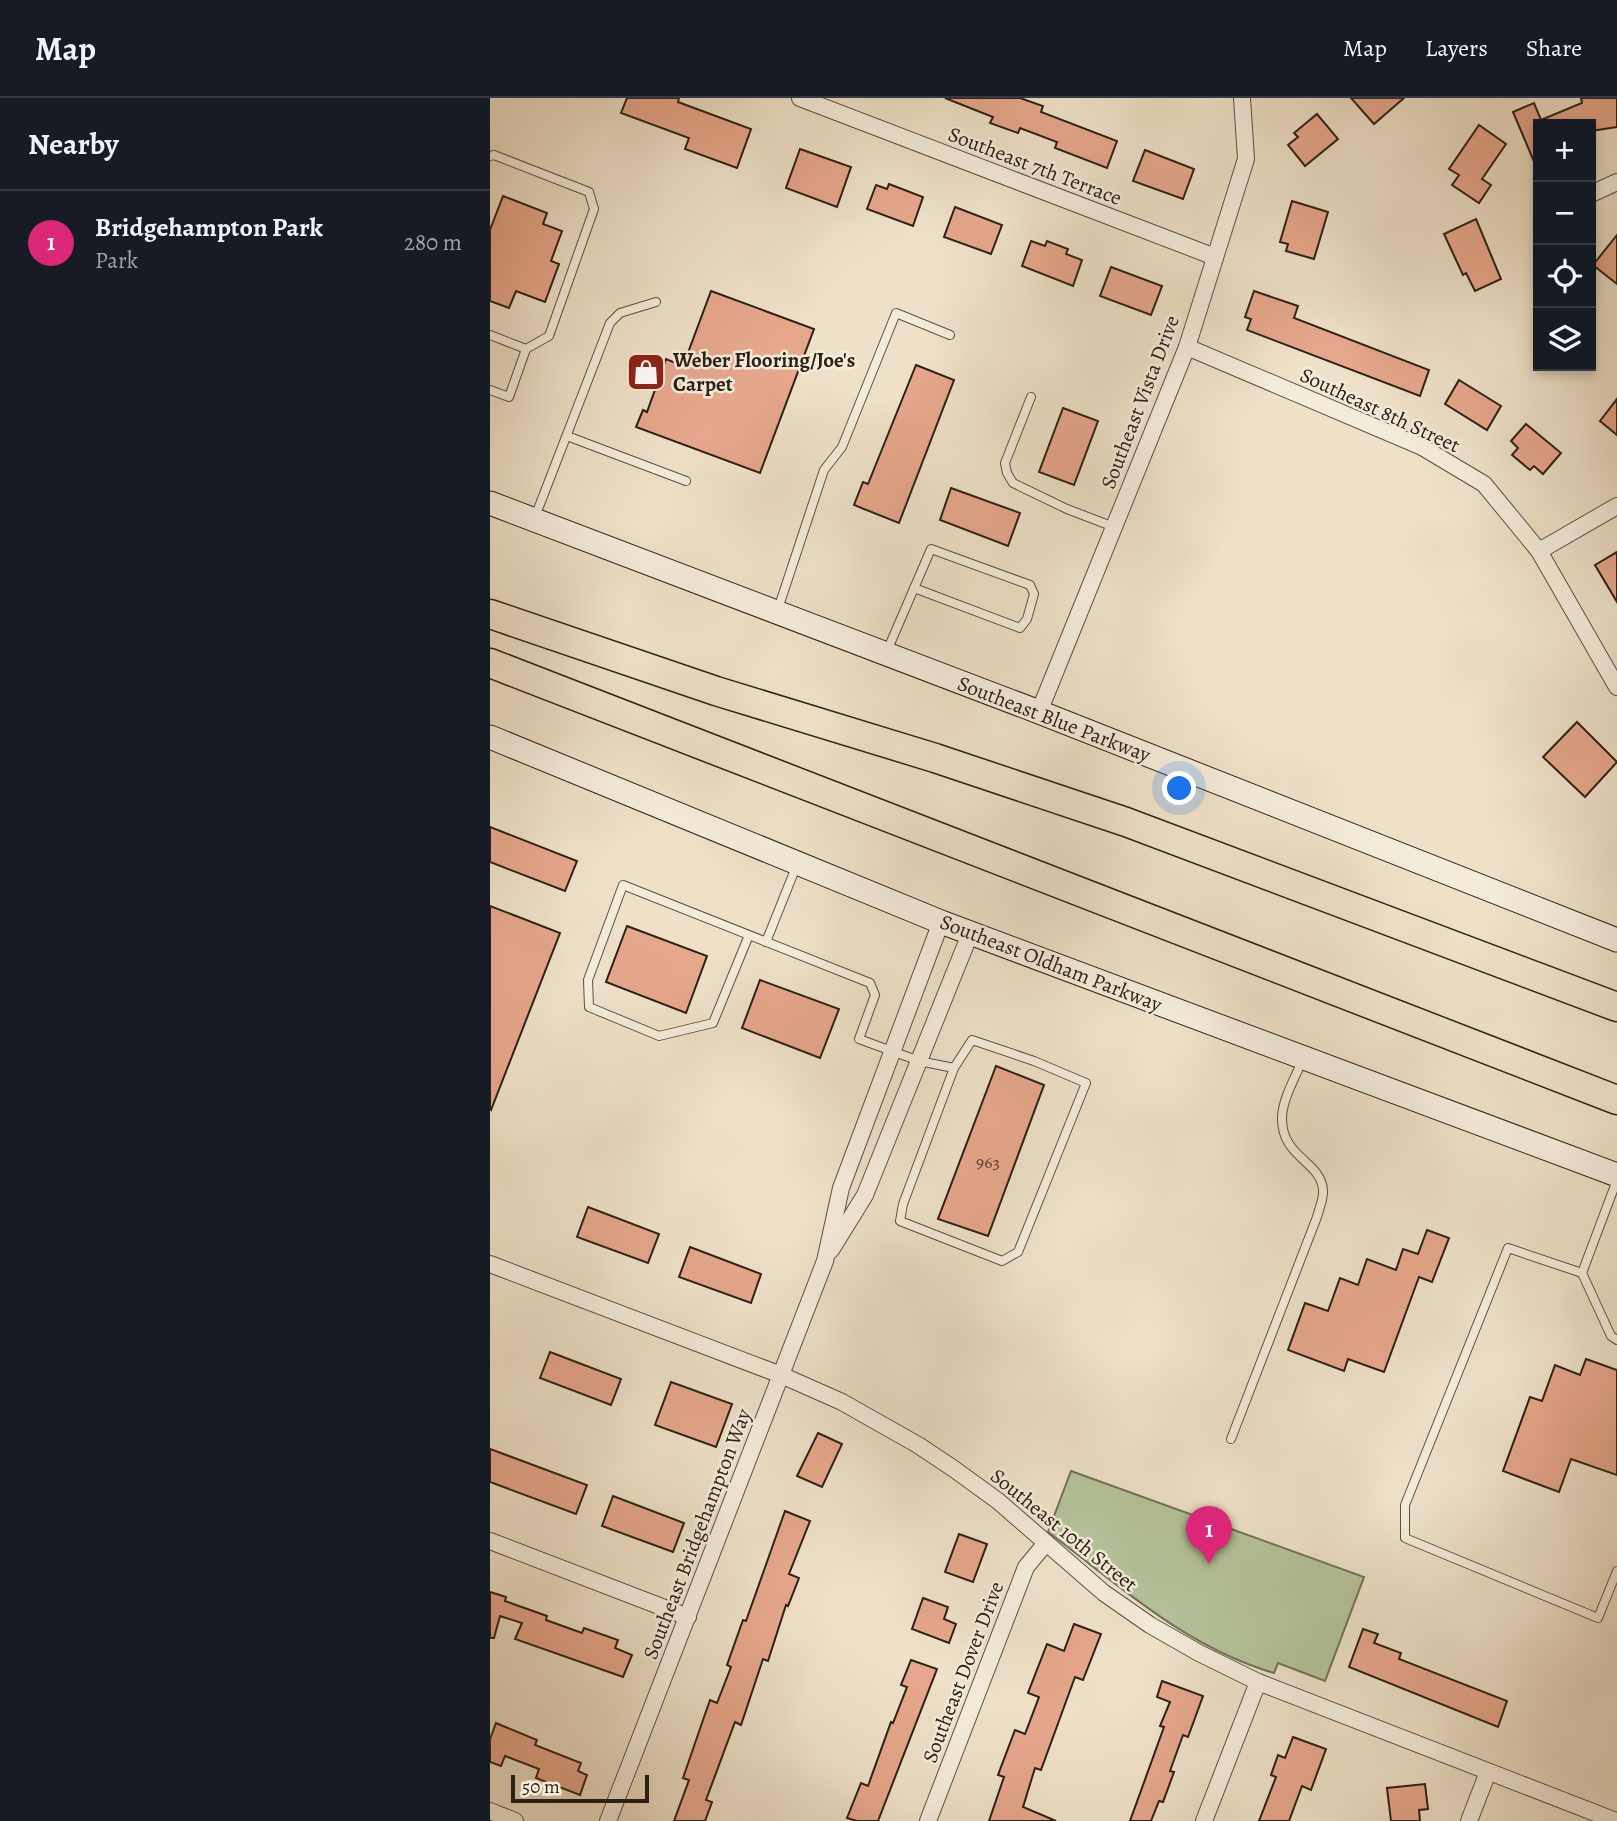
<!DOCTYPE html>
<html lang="en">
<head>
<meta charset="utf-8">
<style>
  body { margin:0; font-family:Alegreya,serif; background:#20242c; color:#f1f3f6 }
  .controls { position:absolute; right:21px; top:21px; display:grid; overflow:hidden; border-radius:0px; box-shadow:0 4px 10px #0003 }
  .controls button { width:63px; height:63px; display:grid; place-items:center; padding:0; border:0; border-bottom:2px solid #363941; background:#171b24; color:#f1f3f6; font:35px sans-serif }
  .scale { position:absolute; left:21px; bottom:18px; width:138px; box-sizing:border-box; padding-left:7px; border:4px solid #2d2015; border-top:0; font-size:19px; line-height:24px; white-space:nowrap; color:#2d2015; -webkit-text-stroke:5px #f4ecdb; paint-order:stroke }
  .you { position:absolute; left:690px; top:691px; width:24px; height:24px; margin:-18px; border:5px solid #fff; border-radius:50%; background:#1a73e8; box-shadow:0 0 0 10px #1a73e833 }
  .badge { display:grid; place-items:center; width:46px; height:46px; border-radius:50%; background:#db2777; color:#fff; font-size:23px; font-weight:700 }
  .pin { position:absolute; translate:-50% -58px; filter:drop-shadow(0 2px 4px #0008) }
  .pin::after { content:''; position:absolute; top:37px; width:24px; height:21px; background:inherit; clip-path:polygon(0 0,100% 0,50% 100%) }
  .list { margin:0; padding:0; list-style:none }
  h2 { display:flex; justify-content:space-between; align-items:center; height:91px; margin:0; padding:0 28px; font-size:30px }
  h2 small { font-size:23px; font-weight:400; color:#9ea1a6 }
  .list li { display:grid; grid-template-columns:46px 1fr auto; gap:21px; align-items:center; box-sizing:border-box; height:105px; padding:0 28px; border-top:2px solid #363941 }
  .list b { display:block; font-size:26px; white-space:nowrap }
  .list p { margin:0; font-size:23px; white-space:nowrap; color:#9ea1a6 }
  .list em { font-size:23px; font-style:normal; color:#9ea1a6 }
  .icon { flex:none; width:38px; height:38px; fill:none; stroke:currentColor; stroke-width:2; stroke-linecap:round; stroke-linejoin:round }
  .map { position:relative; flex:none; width:1127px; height:1723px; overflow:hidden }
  header { display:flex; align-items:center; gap:42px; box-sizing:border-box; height:98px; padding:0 35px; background:#171b24; border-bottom:2px solid #363941 }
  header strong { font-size:33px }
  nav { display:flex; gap:38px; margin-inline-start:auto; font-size:24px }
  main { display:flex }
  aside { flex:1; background:#171b24 }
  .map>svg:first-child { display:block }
</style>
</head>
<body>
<header>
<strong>Map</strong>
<nav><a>Map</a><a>Layers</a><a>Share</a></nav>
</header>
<main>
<aside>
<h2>Nearby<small></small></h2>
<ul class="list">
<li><span class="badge">1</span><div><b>Bridgehampton Park</b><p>Park</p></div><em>280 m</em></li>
</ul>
</aside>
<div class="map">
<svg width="1127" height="1723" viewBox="0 0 1127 1723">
  <rect width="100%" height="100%" fill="#eee1c8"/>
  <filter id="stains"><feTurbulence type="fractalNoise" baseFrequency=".00286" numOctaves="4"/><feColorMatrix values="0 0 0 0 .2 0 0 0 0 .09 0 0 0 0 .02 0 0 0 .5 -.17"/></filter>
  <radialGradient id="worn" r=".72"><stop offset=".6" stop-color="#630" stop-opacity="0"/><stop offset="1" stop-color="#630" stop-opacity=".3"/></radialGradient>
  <!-- green -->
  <path fill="#b5c399" stroke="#717257" stroke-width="2" d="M581,1373l293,106 -39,104 -47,-18 -4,10c-89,-26 -155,-88 -226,-141z"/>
  <!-- building -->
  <g fill="#e6a78c" stroke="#2d2015" stroke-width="2">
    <polygon points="137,0 189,0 188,4 261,31 247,70 195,51 199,40 131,15"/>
    <polygon points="455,0 530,0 553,8 551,14 627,43 617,70 565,50 567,44 530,30 528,35 500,25 503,19"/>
    <polygon points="861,0 914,0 884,26"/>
    <polygon points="1091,0 1127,0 1127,29 1101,33 1101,26 1048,26 1048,73 1023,14 1044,5 1051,22 1092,5"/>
    <polygon points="827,16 848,41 815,68 798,47 808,39 804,35"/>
    <polygon points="989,27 1016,46 992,81 1001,87 989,105 962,87 969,77 959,71"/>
    <polygon points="310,51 361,69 347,109 296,90"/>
    <polygon points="655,52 704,71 693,101 643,83"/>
    <polygon points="399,86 433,99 423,128 377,111 386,87 397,91"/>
    <polygon points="13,98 57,115 53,126 72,133 61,163 69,166 55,204 26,193 19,210 0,203 0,132"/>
    <polygon points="802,103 838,114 824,161 796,153 798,146 790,144"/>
    <polygon points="465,109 512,127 501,156 454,139"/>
    <polygon points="986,121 1011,181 985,193 976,175 973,177 954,136"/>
    <polygon points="1127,137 1127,186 1103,167"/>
    <polygon points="541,143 555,148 557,143 578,151 576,156 592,162 583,188 532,168"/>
    <polygon points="621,169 672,188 661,217 610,198"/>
    <polygon points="221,193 324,231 270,375 146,329 153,312 157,314 176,261 193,268"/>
    <polygon points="764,193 808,208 804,220 939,272 930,298 757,232 761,221 755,219"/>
    <polygon points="426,267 464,282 409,425 364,407 373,384 378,386"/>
    <polygon points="969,282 1011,308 997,332 955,306"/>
    <polygon points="1127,301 1127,337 1110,323"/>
    <polygon points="573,310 608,323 584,387 549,374"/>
    <polygon points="1036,326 1071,355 1053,376 1044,368 1040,372 1022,357 1028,350 1021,343"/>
    <polygon points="461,390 530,415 518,448 450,422"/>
    <polygon points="1127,454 1127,504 1105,467"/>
    <polygon points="1087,624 1127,664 1095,699 1053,659"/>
    <polygon points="0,729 87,763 75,793 0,764"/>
    <polygon points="0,808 70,835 1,1012 0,1011"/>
    <polygon points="137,828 217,858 196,915 116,884"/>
    <polygon points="270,882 349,911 330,960 252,930"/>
    <polygon points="506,968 554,987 498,1138 448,1121"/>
    <polygon points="98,1109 169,1136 158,1165 87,1139"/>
    <polygon points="937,1132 959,1140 942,1184 929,1179 894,1274 858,1261 854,1273 798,1252 815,1205 838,1213 850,1180 868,1187 877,1161 906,1172 913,1151 928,1156"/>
    <polygon points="200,1149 271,1176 261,1205 189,1179"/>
    <polygon points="60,1254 131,1281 121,1307 50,1280"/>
    <polygon points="1096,1261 1127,1272 1127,1377 1081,1361 1069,1394 1013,1373 1040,1299 1052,1303 1065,1267 1090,1277"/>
    <polygon points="181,1284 242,1306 226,1349 165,1327"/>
    <polygon points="328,1335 352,1346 332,1389 307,1378"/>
    <polygon points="0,1351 97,1387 86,1416 0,1384"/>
    <polygon points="123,1398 194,1425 183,1454 112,1428"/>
    <polygon points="295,1413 320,1423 299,1476 309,1480 298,1508 296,1507 278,1563 273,1561 251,1627 245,1624 216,1702 222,1704 215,1723 184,1723 199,1682 193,1680 213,1622 220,1602 227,1605 241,1569 237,1567 253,1522 256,1523"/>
    <polygon points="469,1436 497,1446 483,1484 455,1474"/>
    <polygon points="0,1494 16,1499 15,1503 57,1518 56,1522 92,1535 94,1530 128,1542 125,1550 142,1557 133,1579 25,1541 32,1525 10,1518 4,1540 0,1540"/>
    <polygon points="433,1500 458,1509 454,1521 466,1526 459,1545 422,1531"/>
    <polygon points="584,1526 611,1536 593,1582 585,1579 551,1672 545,1670 533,1709 566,1723 499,1723 514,1679 508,1677 525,1632 535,1636 549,1599 538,1595 557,1546 574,1553"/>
    <polygon points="873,1531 888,1536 884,1545 911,1555 909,1561 1017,1603 1008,1629 859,1569"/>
    <polygon points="421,1562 447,1571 388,1723 367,1723 357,1720 371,1685 378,1688 401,1624 403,1625 417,1589 411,1587"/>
    <polygon points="672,1583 713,1598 698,1639 693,1637 680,1673 684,1674 673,1704 669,1703 661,1723 640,1723 674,1629 670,1628 680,1604 667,1599"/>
    <polygon points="6,1625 47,1642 45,1647 91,1665 88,1673 97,1677 90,1697 46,1680 49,1671 15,1658 11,1668 0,1664 0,1641"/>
    <polygon points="803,1639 836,1651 821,1692 812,1688 799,1723 769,1723 786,1679 781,1677 788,1657 795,1660"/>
    <polygon points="935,1686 938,1711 929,1712 930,1723 901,1723 897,1690"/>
  </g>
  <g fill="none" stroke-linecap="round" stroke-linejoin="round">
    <!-- lane casing -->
    <g stroke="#5d5042" stroke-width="10">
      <g id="lane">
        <polyline points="0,58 4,57 99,94 104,111 59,238 36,251 19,299 0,292"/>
        <polyline points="0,237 36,251"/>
        <polyline points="541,299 515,365 517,375 523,385 577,411 624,429"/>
        <polyline points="77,338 196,383"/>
        <polyline points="45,419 120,225 130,215 166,204"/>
        <polyline points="288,511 334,372 352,349 406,215 460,237"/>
        <polyline points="397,553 441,451 540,487 544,496 537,521 530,530 424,490"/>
        <polyline points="259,837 223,925 169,938 99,909 98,882 133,787 380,885 385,897 369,941 429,963 464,970 482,942 544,963 596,985 528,1154 512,1163 410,1123 413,1106 464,970"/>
        <polyline points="276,844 306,769"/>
        <polyline points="1127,1082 1092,1175 1018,1150 915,1407 915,1440 1108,1520 1127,1473"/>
        <polyline points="1092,1175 1121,1238 1127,1242"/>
        <path d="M741,1341l86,-222c2,-8 7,-19 6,-27 -2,-29 -42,-32 -41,-73 1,-19 13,-39 20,-56"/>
      </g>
    </g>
    <!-- street casing -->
    <g stroke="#5d5042" stroke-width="18">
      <g id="street">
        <polyline points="310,0 725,159"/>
        <polyline points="1101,96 1127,84"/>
        <polyline points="697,249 932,349 994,386 1049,453 1127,589"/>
        <polyline points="1049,453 1127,408"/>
        <polyline points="549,614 697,249 756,61 752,0"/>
        <polyline points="341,1152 375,1097 480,836"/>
        <polyline points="0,1166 291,1277 352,1304 428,1347 464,1371 508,1403 614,1495 660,1527 709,1555 768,1584 1126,1723"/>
        <polyline points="0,1443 198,1519"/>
        <polyline points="0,1713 25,1723"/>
        <polyline points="118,1723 335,1163 351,1090 451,824"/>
        <polyline points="438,1723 536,1469 556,1445"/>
        <polyline points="714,1723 768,1584"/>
        <polyline points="979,1723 998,1674"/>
      </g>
    </g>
    <!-- secondary casing -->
    <g stroke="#2d2015" stroke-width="25">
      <g id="secondary">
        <polyline points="0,405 549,614 1127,842"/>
        <polyline points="0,639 451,824 1127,1077"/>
      </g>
    </g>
    <!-- highway casing -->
    <g stroke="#2d2015" stroke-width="31">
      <g id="highway">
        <polyline points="0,516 226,593 445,660 636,724 1127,909"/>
        <polyline points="0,565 1127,1002"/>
      </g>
    </g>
    <!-- lane -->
    <use href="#lane" stroke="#f4ecdb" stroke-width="8"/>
    <!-- street -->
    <use href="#street" stroke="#f4ecdb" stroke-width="16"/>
    <!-- secondary -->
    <use href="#secondary" stroke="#f4ecdb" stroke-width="23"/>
    <!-- highway -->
    <use href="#highway" stroke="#eee1c8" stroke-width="28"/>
  </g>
  <!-- icons -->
  <defs>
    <g id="shop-square" transform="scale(2.0125)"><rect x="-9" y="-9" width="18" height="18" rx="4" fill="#8f2418" stroke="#f4ecdb"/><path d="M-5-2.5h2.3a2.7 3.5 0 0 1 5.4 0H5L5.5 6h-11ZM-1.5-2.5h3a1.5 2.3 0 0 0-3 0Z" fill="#fff"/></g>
  </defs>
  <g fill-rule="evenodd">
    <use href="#shop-square" x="156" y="274"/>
  </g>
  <g text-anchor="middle" stroke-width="5" stroke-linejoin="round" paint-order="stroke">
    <!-- number labels -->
    <g font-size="18" fill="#5b4233">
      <text x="498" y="1070">963</text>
    </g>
    <!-- street labels -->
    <g font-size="21" fill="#2d2015" stroke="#f4ecdb">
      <text transform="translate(545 68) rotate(21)" y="7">Southeast 7th Terrace</text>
      <text transform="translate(650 304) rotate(-69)" y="7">Southeast Vista Drive</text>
      <text transform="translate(890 312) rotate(25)" y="7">Southeast 8th Street</text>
      <text transform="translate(564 621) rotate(21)" y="7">Southeast Blue Parkway</text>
      <text transform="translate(561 865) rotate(21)" y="7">Southeast Oldham Parkway</text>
      <text transform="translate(574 1432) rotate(39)" y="7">Southeast 10th Street</text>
      <text transform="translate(207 1436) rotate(-69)" y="7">Southeast Bridgehampton Way</text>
      <text transform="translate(473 1574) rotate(-69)" y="7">Southeast Dover Drive</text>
    </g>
    <!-- poi labels -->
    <g font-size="21" font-weight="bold" fill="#2d2015" stroke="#f4ecdb" text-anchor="start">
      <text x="183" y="269">Weber Flooring/Joe's<tspan x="183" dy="24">Carpet</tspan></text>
    </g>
  </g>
  <rect width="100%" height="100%" filter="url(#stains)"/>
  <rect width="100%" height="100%" fill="url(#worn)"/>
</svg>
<div class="controls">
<button>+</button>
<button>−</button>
<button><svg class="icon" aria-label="locate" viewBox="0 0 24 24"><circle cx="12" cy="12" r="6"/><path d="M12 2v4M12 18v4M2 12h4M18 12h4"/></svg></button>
<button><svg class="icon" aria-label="layers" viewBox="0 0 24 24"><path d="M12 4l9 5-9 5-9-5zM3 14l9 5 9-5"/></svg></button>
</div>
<div class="scale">50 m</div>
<div class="you"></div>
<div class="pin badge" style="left:719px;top:1466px">1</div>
</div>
</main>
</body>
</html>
